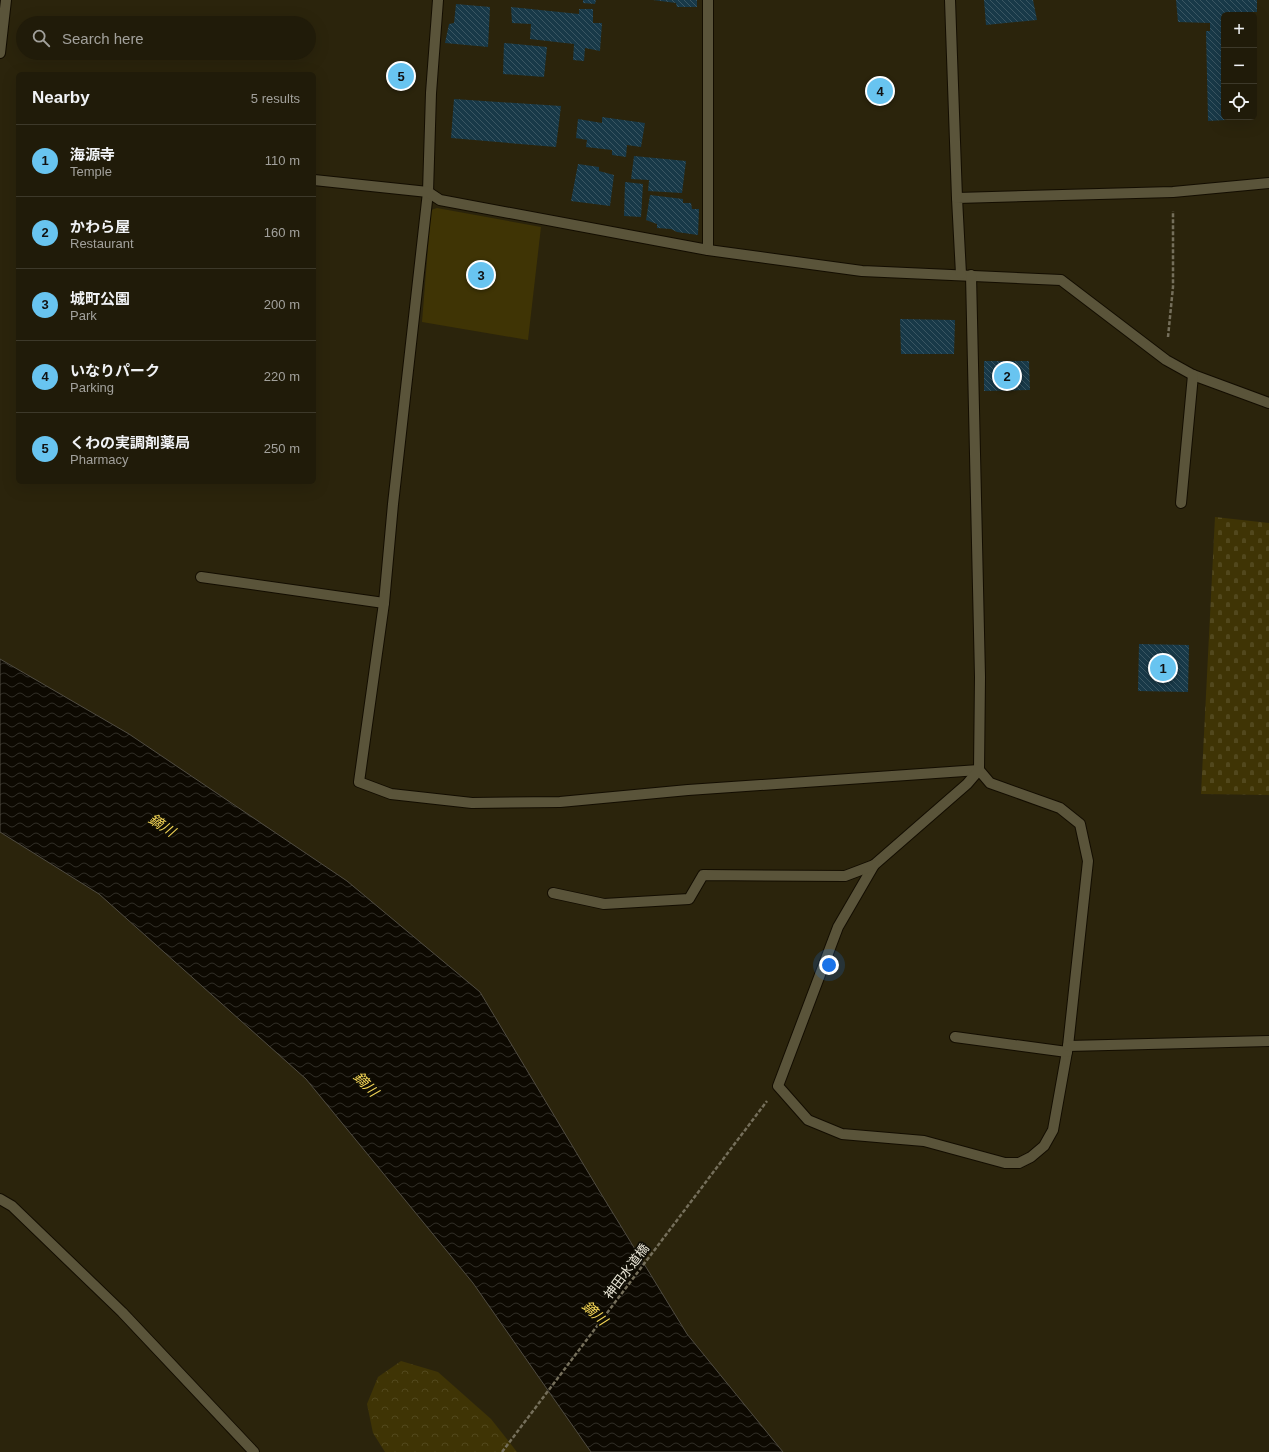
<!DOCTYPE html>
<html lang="en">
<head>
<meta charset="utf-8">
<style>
  body { margin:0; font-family:Helvetica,"Noto Sans JP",sans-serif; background:#2d2817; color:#f1f3f6 }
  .controls { position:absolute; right:12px; top:12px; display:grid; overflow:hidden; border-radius:6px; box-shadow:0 4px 16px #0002 }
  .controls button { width:36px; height:36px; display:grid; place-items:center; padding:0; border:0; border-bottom:1px solid #3d392a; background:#201b09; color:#f1f3f6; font:20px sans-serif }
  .you { position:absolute; left:829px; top:965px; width:14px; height:14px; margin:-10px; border:3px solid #fff; border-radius:50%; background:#1a73e8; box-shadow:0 0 0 6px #1a73e833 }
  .badge { display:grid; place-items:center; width:26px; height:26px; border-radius:50%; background:#68c4f0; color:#111; font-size:13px; font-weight:700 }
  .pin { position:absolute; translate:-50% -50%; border:2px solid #fff; box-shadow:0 1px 4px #0006 }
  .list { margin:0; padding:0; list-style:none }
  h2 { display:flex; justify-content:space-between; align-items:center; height:52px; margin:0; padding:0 16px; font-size:17px }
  h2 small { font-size:13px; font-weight:400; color:#a2a19c }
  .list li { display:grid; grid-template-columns:26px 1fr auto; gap:12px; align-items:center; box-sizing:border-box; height:72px; padding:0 16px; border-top:1px solid #3d392a }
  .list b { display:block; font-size:15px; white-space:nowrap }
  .list p { margin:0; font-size:13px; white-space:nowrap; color:#a2a19c }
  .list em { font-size:13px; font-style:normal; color:#a2a19c }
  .icon { flex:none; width:22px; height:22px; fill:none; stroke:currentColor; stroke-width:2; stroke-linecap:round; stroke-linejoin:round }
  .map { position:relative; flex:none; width:1269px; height:1452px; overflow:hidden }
  .search { position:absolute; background:#201b09; box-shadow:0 4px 16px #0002; left:16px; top:16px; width:300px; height:44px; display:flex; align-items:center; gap:10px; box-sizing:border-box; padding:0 14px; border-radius:22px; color:#a2a19c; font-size:15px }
  .panel { position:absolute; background:#201b09; box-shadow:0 4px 16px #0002; left:16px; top:72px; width:300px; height:412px; border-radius:6px }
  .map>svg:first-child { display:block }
</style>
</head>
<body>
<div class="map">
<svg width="1269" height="1452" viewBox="0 0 1269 1452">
  <defs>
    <pattern id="forest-crowns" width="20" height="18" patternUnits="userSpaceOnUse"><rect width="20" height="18" fill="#3f3405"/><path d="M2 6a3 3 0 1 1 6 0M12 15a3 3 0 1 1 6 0" fill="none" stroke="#52481d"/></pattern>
    <pattern id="cemetery-stones" width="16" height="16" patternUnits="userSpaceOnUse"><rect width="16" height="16" fill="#3f3405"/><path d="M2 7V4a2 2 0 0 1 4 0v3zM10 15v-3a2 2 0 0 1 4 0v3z" fill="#52481d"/></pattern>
    <pattern id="water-waves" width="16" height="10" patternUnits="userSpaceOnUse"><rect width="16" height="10" fill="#0d0901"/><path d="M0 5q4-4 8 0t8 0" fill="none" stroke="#302d25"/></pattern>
    <pattern id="building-back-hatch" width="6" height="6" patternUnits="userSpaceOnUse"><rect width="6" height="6" fill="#183948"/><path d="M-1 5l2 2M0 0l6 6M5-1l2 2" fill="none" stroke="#3a5662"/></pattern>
  </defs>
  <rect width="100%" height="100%" fill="#2b240c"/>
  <!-- forest -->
  <polygon fill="url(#forest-crowns)" points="401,1361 438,1372 491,1419 517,1452 385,1452 373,1433 367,1404 378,1377"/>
  <!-- cemetery -->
  <polygon fill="url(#cemetery-stones)" points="1215,517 1269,523 1269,795 1201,794"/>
  <!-- green -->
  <polygon fill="#3f3405" points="437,208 541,227 528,340 422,322 431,210"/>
  <!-- water -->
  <polygon fill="url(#water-waves)" stroke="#504c42" points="0,659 129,734 347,881 480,992 600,1192 687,1334 783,1452 591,1452 473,1283 306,1079 99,894 0,832"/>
  <!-- building -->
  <g fill="url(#building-back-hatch)">
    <polygon points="583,0 596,0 595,4 583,3"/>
    <polygon points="653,0 697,0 697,7 677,7 676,3"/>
    <polygon points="984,0 1033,0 1037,20 986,25"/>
    <polygon points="1176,0 1257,0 1257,12 1239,12 1238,15 1224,15 1224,117 1244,117 1244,119 1208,121 1206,31 1210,31 1210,23 1178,22"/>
    <polygon points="456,4 490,7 488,47 445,43 449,24 454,23"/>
    <polygon points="511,7 579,14 579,9 593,9 593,23 602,23 600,51 585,48 584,61 573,60 574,44 530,39 531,24 512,23"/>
    <polygon points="504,43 547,47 544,77 503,74"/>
    <polygon points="454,99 561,106 556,147 451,138"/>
    <polygon points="602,117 645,123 641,147 627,145 626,157 612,155 612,150 586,147 587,140 576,138 578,119 602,123"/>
    <polygon points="634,156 686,161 682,193 648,191 649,180 631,179"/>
    <polygon points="578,164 599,167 599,171 614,175 610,206 571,201"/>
    <polygon points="625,182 643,184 641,217 624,216"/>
    <polygon points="650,195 683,199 683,203 691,203 692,209 699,209 698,235 677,232 671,229 657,228 657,224 646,220"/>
    <polygon points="900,319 955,320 954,354 901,354"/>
    <polygon points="984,361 1029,361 1030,390 984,391"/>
    <polygon points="1139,644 1189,645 1188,692 1138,691"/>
  </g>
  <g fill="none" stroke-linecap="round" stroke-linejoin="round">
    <!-- service casing -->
    <g stroke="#130d00" stroke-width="12">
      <polyline id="service" points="201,577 384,603"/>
    </g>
    <!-- minor casing -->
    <g stroke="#130d00" stroke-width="12">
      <g id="minor">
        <polyline points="438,0 431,93 428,192 393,504 384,603 359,782 391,794 472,803 560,802 688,790 979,770"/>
        <polyline points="0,53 6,0"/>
        <polyline points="314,180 428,192 440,200 708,250 862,271 1061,280 1166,360 1193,375 1269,403"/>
        <polyline points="708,250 708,0"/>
        <polyline points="961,274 957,198 1173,192 1269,183"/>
        <polyline points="971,275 980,677 979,770 990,783 1060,808 1080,824 1088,861 1068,1046 1053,1130 1044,1146 1031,1157 1019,1163 1005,1163 924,1141 842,1134 808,1120 778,1086 838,927 874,865 967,784 979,770"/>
        <polyline points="1181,503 1193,375"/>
        <polyline points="553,893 604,904 689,899 703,875 845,876 874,865"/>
        <polyline points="955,1037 1067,1052"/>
        <polyline points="1068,1046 1269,1041"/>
        <polyline points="0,1199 12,1206 122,1312 254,1452"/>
      </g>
    </g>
    <!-- tertiary casing -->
    <g stroke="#130d00" stroke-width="12">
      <polyline id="tertiary" points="950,0 957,198"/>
    </g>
    <!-- path -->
    <g stroke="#756f5b" stroke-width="2.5" stroke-dasharray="4 2" stroke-linecap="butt">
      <polyline points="1168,337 1173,287 1173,211"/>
      <polyline points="502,1452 767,1101"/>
    </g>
    <!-- service -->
    <use href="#service" stroke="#5a543a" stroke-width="10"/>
    <!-- minor -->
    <use href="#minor" stroke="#5a543a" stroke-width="10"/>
    <!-- tertiary -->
    <use href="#tertiary" stroke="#5a543a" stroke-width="10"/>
  </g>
  <g text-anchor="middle" stroke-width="3.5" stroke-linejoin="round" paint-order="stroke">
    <!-- street labels -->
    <g font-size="13" fill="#ebe7d8" stroke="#100e05">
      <text transform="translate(626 1271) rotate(-53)" y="5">神田水道橋</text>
    </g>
    <!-- water labels -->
    <g font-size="14" font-style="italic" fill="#f7d857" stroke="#100e05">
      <text transform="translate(162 825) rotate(34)" y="5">鏑川</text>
      <text transform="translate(366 1084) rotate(46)" y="5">鏑川</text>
      <text transform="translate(595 1313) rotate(43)" y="5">鏑川</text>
    </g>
  </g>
</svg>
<div class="controls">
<button>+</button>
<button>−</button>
<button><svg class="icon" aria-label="locate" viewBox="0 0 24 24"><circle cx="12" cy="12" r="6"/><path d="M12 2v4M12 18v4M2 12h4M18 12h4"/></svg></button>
</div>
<div class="you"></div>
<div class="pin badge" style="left:1163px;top:668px">1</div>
<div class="pin badge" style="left:1007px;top:376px">2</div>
<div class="pin badge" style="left:481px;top:275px">3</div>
<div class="pin badge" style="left:880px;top:91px">4</div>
<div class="pin badge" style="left:401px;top:76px">5</div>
<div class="search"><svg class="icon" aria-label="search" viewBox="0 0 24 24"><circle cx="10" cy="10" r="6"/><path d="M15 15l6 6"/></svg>Search here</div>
<section class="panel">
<h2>Nearby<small>5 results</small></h2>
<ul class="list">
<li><span class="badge">1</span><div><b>海源寺</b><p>Temple</p></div><em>110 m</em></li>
<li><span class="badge">2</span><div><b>かわら屋</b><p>Restaurant</p></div><em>160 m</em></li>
<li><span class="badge">3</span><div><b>城町公園</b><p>Park</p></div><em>200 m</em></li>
<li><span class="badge">4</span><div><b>いなりパーク</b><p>Parking</p></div><em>220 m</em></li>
<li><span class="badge">5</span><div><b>くわの実調剤薬局</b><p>Pharmacy</p></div><em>250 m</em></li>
</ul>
</section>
</div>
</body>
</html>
